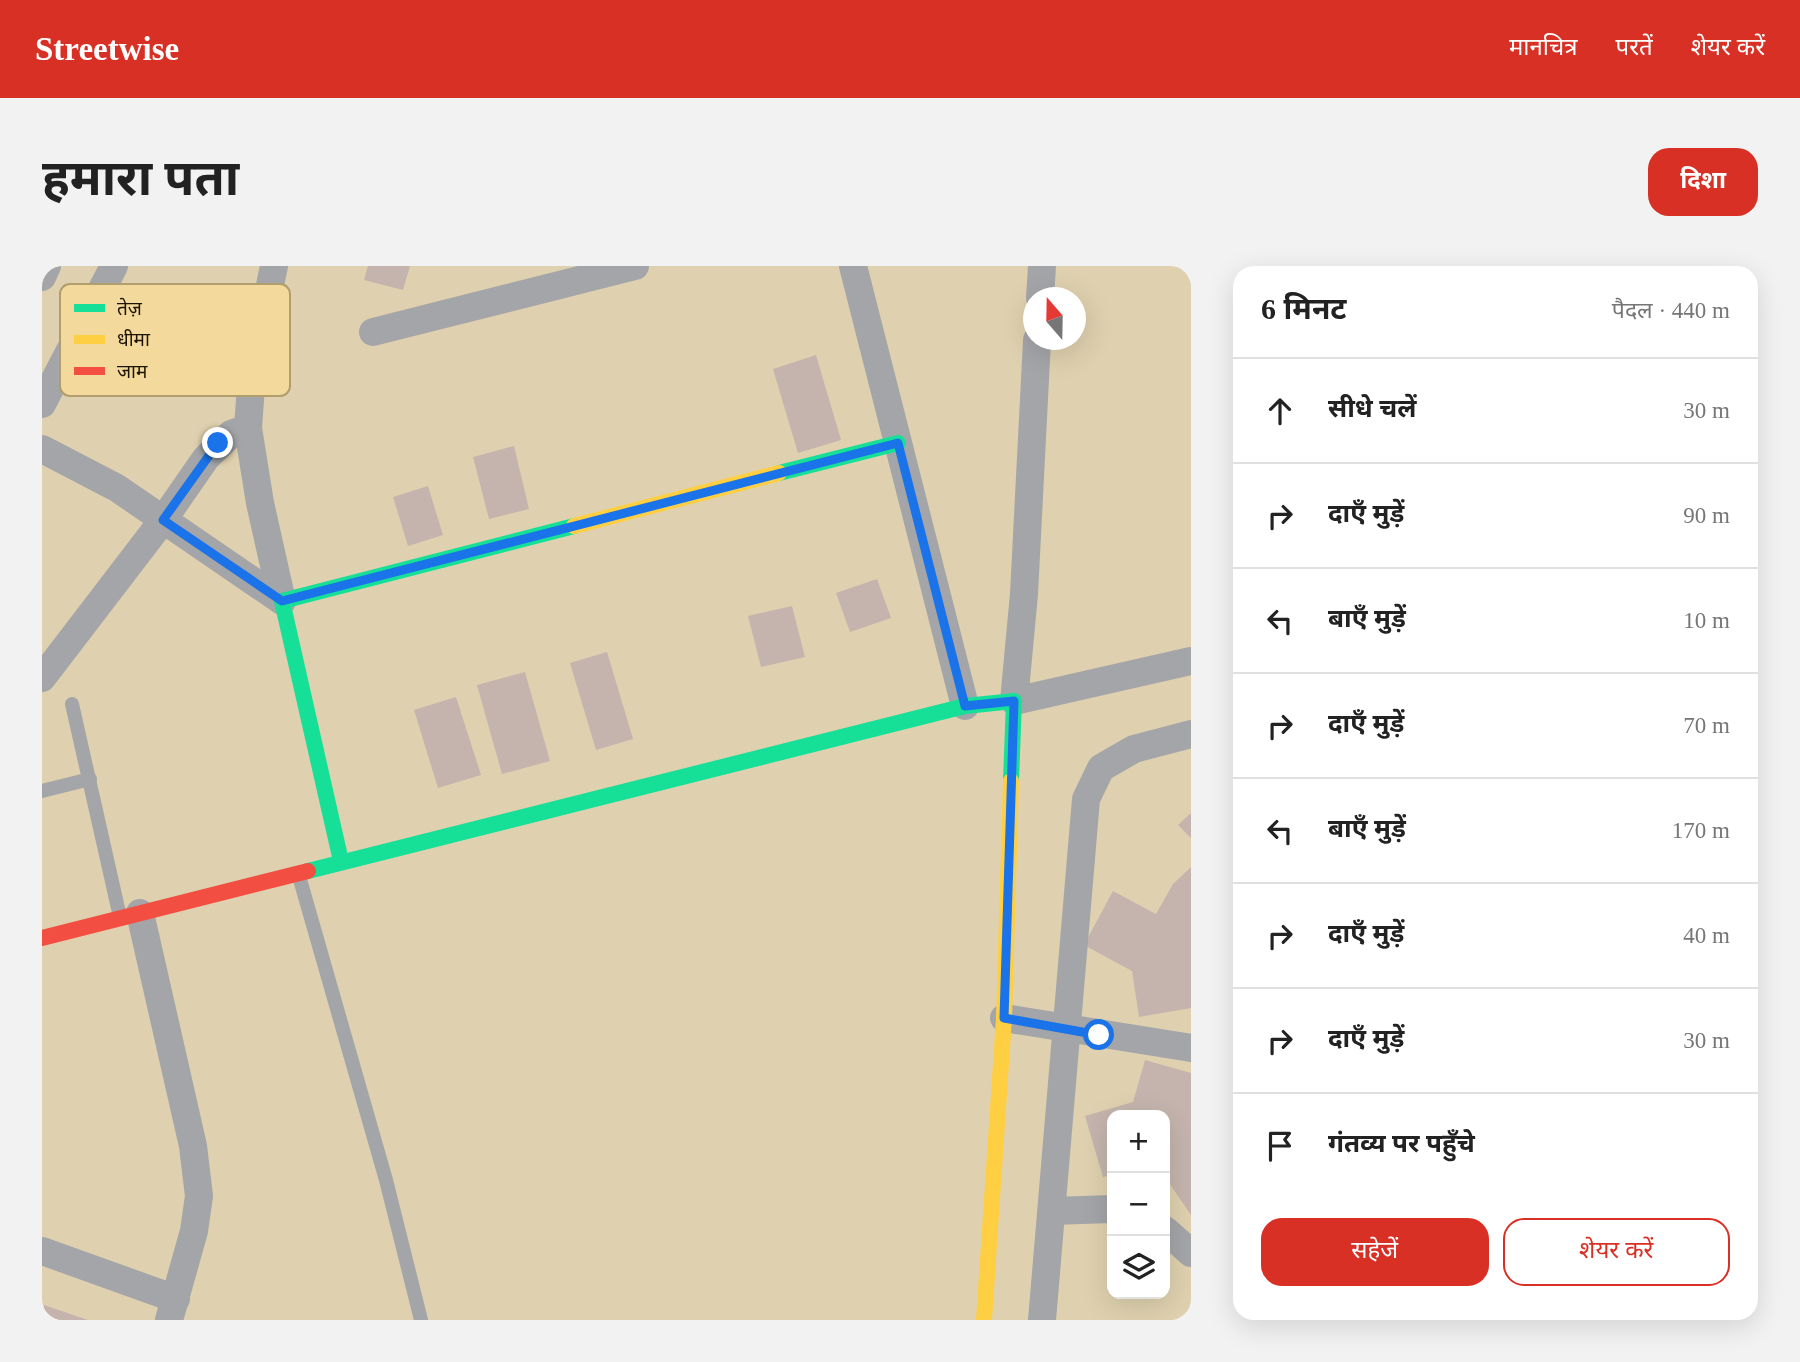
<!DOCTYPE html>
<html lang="hi">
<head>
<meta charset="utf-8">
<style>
  body { margin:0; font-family:"Times New Roman","Noto Sans Devanagari",serif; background:#f2f2f2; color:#222 }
  .controls { position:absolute; right:21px; bottom:21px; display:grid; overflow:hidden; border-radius:14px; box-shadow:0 7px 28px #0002 }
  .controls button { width:63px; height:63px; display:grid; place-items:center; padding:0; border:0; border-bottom:2px solid #e0e0e0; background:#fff; color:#222; font:35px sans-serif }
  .compass { position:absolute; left:981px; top:21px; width:63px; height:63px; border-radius:50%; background:#fff; box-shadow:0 7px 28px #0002; rotate:340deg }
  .stop { position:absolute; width:21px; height:21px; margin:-16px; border:5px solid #1a73e8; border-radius:50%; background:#fff }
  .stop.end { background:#1a73e8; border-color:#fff; box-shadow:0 2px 7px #0008 }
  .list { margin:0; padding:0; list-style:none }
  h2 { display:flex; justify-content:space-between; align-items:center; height:91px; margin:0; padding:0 28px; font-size:30px }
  h2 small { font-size:23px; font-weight:400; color:#767676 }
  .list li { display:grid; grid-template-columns:46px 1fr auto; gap:21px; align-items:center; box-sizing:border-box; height:105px; padding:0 28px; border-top:2px solid #e0e0e0 }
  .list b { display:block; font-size:26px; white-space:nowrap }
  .list em { font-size:23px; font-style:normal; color:#767676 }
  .actions { display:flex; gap:14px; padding:21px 28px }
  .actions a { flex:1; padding:16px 0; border:2px solid #d93025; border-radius:21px; text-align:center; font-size:24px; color:#d93025 }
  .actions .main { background:#d93025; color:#fff }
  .icon { flex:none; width:38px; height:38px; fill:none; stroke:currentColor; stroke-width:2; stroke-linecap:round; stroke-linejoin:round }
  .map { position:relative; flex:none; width:1149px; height:1054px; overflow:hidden; border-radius:21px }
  header { display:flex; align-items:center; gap:42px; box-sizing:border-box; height:98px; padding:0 35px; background:#d93025; color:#fff }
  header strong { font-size:33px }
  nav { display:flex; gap:38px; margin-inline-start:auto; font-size:24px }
  .intro { display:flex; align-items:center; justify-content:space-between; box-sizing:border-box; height:168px; padding:0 42px }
  h1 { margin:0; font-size:49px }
  .button { padding:18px 32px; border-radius:21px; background:#d93025; color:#fff; font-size:24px; font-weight:700 }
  main { display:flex; gap:42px; padding:0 42px }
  aside { flex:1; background:#fff; border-radius:21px; box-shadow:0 7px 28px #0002 }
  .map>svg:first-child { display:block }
</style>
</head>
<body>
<header>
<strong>Streetwise</strong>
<nav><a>मानचित्र</a><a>परतें</a><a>शेयर करें</a></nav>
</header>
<div class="intro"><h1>हमारा पता</h1><a class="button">दिशा</a></div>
<main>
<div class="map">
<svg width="1149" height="1054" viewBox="0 0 1149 1054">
  <rect width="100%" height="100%" fill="#dfd1af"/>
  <!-- building -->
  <g fill="#c4b4ad">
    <polygon points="326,0 368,0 361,24 322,14"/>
    <polygon points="774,89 799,174 756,187 731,103"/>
    <polygon points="472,180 487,243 447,253 431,191"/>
    <polygon points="386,220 401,269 366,280 351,231"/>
    <polygon points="835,313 849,352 808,366 794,327"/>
    <polygon points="750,340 763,391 719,401 706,350"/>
    <polygon points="565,386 591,473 554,484 528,397"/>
    <polygon points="483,406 508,495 460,508 435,419"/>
    <polygon points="414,431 439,509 396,522 372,444"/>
    <polygon points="1149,547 1149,572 1136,559"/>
    <polygon points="1149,601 1149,742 1097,751 1090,705 1042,679 1071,625 1114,648 1131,618"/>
    <polygon points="1103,794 1149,807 1149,949 1123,911 1123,849 1070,849 1070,909 1061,911 1043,850 1091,836"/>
    <polygon points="2,1039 46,1054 0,1054"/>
  </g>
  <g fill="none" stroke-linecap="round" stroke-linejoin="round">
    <!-- lane -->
    <g stroke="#a4a5a8" stroke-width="14">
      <polyline points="30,438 78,651"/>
      <polyline points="0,525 48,513"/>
      <polyline points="257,610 344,914 379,1054"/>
    </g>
    <!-- street -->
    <g stroke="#a4a5a8" stroke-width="28">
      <polyline points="232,0 210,106 206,162 218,237 240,335"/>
      <polyline points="811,0 923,440"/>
      <polyline points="0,11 5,0"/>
      <polyline points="998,32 1000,0"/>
      <polyline points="331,66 593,0"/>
      <polyline points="995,74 982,328 972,435 1149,395"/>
      <polyline points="0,138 72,0"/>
      <polyline points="0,183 75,222 240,335"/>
      <polyline points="0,412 121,254 164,192 189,168 206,162"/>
      <polyline points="98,647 151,880 157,930 152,965 127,1054"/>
      <polyline points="962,752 1149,782"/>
      <polyline points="1010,945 1070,943"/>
      <polyline points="1123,964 1149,987"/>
      <polyline points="0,985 134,1033"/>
      <polyline points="1000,1054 1044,533 1059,502 1092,483 1149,468"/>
    </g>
    <!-- fast -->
    <g stroke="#16e098" stroke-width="16">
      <polyline points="737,207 856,177"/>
      <polyline points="299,595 240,335 532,260"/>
      <polyline points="266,605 923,440 972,435 969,515"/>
    </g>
    <!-- slow -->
    <g stroke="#ffcf43" stroke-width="16">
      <polyline points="532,260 737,207"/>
      <polyline points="942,1054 962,752 969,515"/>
    </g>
    <!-- jam -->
    <polyline stroke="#f24e42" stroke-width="16" points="0,672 266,605"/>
  </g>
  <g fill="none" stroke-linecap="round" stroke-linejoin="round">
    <!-- route -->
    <polyline stroke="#1a73e8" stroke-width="9" points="176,177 121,254 240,335 856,177 923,440 972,435 962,752 1057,769"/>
  </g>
  <!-- legend -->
  <rect x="18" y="18" width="230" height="112" rx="10" fill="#f3d99b" stroke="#b29e6c" stroke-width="2"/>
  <rect x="32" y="38" width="31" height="8" fill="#16e098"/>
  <rect x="32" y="69" width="31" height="9" fill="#ffcf43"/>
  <rect x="32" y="101" width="31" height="8" fill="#f24e42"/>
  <g font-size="19" fill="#1c1300">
    <text x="75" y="49">तेज़</text>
    <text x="75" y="80">धीमा</text>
    <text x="75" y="112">जाम</text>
  </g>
</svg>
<div class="controls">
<button>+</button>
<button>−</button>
<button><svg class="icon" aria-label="layers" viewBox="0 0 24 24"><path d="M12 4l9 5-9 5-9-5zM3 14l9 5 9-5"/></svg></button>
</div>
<svg class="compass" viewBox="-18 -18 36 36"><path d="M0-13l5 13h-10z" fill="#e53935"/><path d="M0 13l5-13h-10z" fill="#767676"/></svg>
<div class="stop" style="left:1057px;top:769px"></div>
<div class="stop end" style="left:176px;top:177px"></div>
</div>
<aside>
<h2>6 मिनट<small>पैदल · 440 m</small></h2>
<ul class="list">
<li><svg class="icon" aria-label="ahead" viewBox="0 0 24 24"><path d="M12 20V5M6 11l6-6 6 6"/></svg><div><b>सीधे चलें</b></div><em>30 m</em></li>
<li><svg class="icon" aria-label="right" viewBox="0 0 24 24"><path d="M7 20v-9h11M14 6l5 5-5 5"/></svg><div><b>दाएँ मुड़ें</b></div><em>90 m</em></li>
<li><svg class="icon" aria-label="left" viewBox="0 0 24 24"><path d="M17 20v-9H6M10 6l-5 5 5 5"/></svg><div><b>बाएँ मुड़ें</b></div><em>10 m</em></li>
<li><svg class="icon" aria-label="right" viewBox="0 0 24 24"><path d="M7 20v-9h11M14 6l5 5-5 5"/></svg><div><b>दाएँ मुड़ें</b></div><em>70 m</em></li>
<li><svg class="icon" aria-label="left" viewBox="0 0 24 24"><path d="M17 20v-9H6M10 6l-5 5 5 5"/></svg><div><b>बाएँ मुड़ें</b></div><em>170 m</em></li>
<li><svg class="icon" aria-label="right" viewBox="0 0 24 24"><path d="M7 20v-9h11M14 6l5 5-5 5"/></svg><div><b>दाएँ मुड़ें</b></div><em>40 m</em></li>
<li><svg class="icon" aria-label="right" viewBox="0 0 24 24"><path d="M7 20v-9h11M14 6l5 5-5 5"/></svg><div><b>दाएँ मुड़ें</b></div><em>30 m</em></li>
<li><svg class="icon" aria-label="arrive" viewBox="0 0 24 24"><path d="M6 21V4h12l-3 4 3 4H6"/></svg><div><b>गंतव्य पर पहुँचे</b></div></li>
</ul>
<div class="actions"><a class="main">सहेजें</a><a>शेयर करें</a></div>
</aside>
</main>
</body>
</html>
